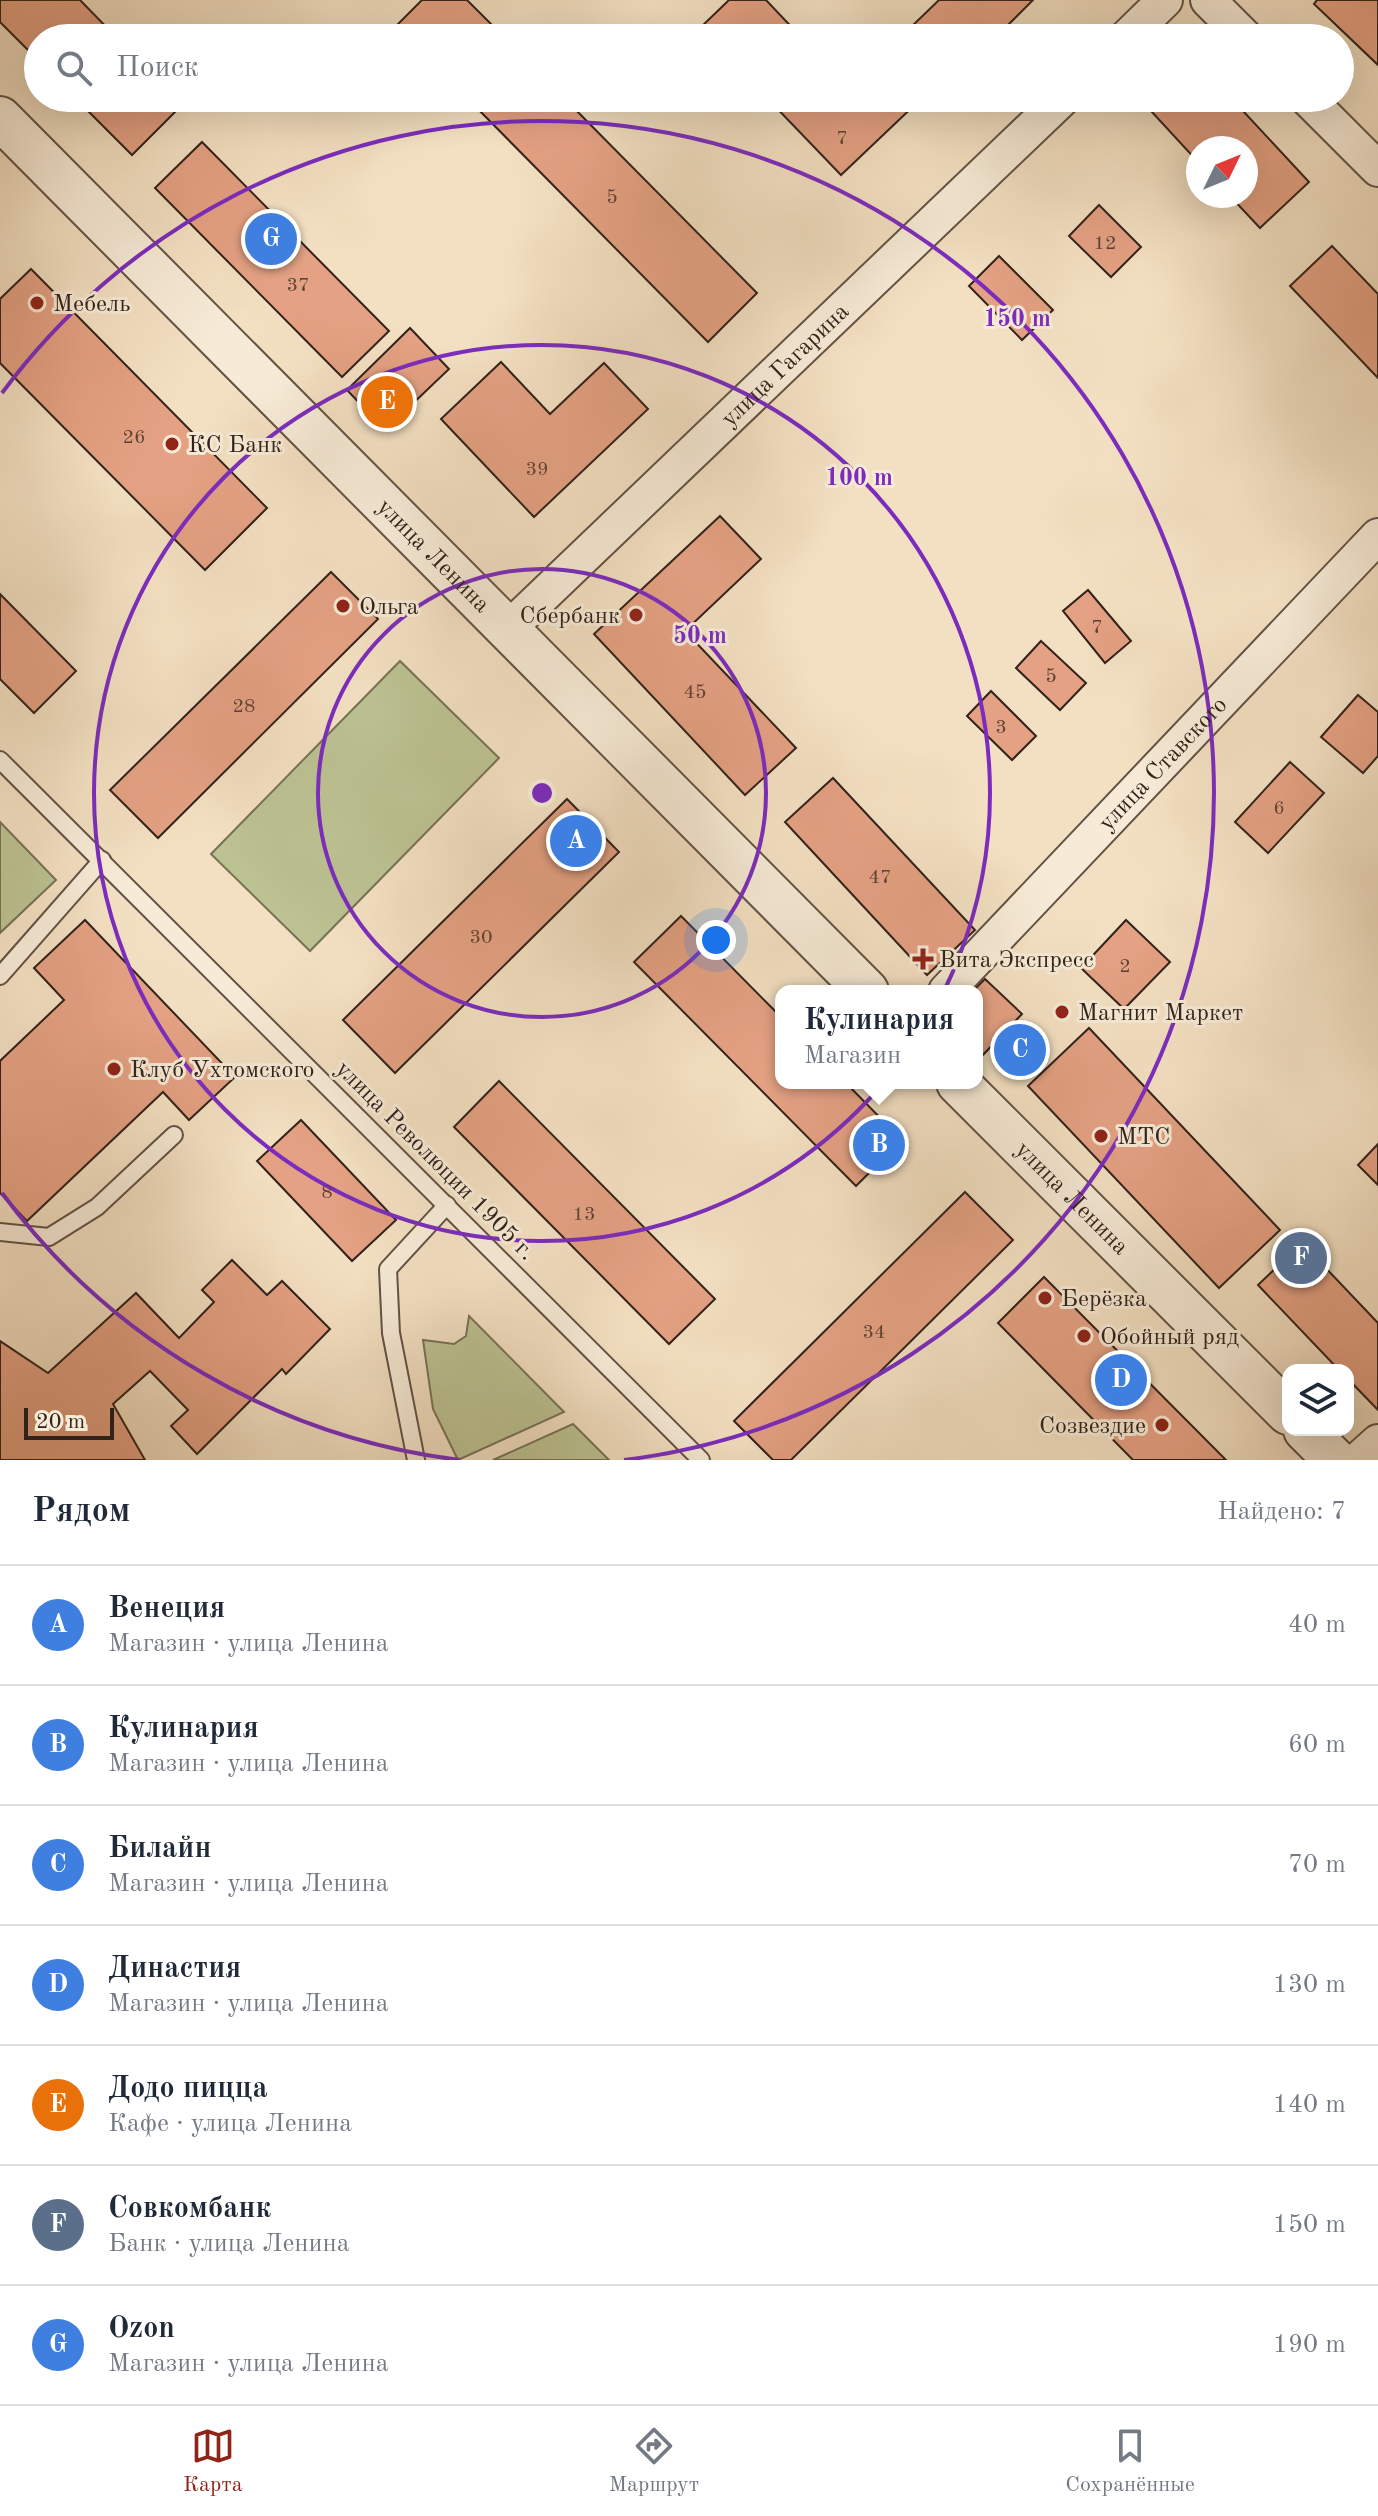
<!DOCTYPE html>
<html lang="ru">
<head>
<meta charset="utf-8">
<style>
  body { margin:0; font-family:"Old Standard TT",serif; background:#f2f2f3; color:#1f2937 }
  .controls { position:absolute; right:24px; bottom:24px; display:grid; overflow:hidden; border-radius:16px; box-shadow:0 8px 32px #0002 }
  .controls button { width:72px; height:72px; display:grid; place-items:center; padding:0; border:0; border-bottom:2px solid #e0e1e3; background:#fff; color:#1f2937; font:40px sans-serif }
  .compass { position:absolute; left:1186px; top:136px; width:72px; height:72px; border-radius:50%; background:#fff; box-shadow:0 8px 32px #0002; rotate:47deg }
  .scale { position:absolute; left:24px; bottom:20px; width:90px; box-sizing:border-box; padding-left:8px; border:4px solid #31221b; border-top:0; font-size:22px; line-height:28px; white-space:nowrap; color:#31221b; -webkit-text-stroke:6px #f7ebd7; paint-order:stroke }
  .you { position:absolute; left:716px; top:940px; width:28px; height:28px; margin:-20px; border:6px solid #fff; border-radius:50%; background:#1a73e8; box-shadow:0 0 0 12px #1a73e833 }
  .badge { display:grid; place-items:center; width:52px; height:52px; border-radius:50%; background:#8f2418; color:#fff; font-size:26px; font-weight:700 }
  .pin { position:absolute; translate:-50% -50%; border:4px solid #fff; box-shadow:0 2px 8px #0006 }
  .popup { position:absolute; left:775px; top:985px; width:208px; height:104px; box-sizing:border-box; display:grid; place-content:center; border-radius:16px; background:#fff; filter:drop-shadow(0 2px 6px #0005); font-size:26px; white-space:nowrap; color:#747a83 }
  .popup b { font-size:30px; color:#1f2937 }
  .popup::after { content:''; position:absolute; left:50%; top:100%; margin-left:-16px; border:16px solid transparent; border-top-color:#fff }
  .list { margin:0; padding:0; list-style:none }
  h2 { display:flex; justify-content:space-between; align-items:center; height:104px; margin:0; padding:0 32px; font-size:34px }
  h2 small { font-size:26px; font-weight:400; color:#747a83 }
  .list li { display:grid; grid-template-columns:52px 1fr auto; gap:24px; align-items:center; box-sizing:border-box; height:120px; padding:0 32px; border-top:2px solid #e0e1e3 }
  .list b { display:block; font-size:30px; white-space:nowrap }
  .list p { margin:0; font-size:26px; white-space:nowrap; color:#747a83 }
  .list em { font-size:26px; font-style:normal; color:#747a83 }
  .icon { flex:none; width:44px; height:44px; fill:none; stroke:currentColor; stroke-width:2; stroke-linecap:round; stroke-linejoin:round }
  .map { position:relative; flex:none; width:1378px; height:1460px; overflow:hidden }
  .search { position:absolute; background:#fff; box-shadow:0 8px 32px #0002; left:24px; right:24px; top:24px; height:88px; display:flex; align-items:center; gap:20px; box-sizing:border-box; padding:0 28px; border-radius:44px; color:#747a83; font-size:30px }
  .sheet { height:944px; background:#fff }
  nav { display:flex; justify-content:space-around; align-items:center; box-sizing:border-box; height:112px; border-top:2px solid #e0e1e3; background:#fff; font-size:22px; color:#747a83 }
  nav a { display:grid; justify-items:center; gap:4px }
  nav .on { color:#8f2418 }
  .map>svg:first-child { display:block }
</style>
</head>
<body>
<div class="map">
<svg width="1378" height="1460" viewBox="0 0 1378 1460">
  <rect width="100%" height="100%" fill="#f3e0c2"/>
  <filter id="stains"><feTurbulence type="fractalNoise" baseFrequency=".0025" numOctaves="4"/><feColorMatrix values="0 0 0 0 .2 0 0 0 0 .09 0 0 0 0 .02 0 0 0 .5 -.17"/></filter>
  <radialGradient id="worn" r=".72"><stop offset=".6" stop-color="#630" stop-opacity="0"/><stop offset="1" stop-color="#630" stop-opacity=".3"/></radialGradient>
  <!-- green -->
  <g fill="#bcc292" stroke="#767256" stroke-width="2">
    <polygon points="400,661 499,758 310,951 211,854"/>
    <polygon points="0,822 56,880 0,933"/>
    <polygon points="469,1316 564,1412 458,1460 433,1409 423,1340 454,1344 466,1336"/>
    <polygon points="573,1424 609,1460 493,1460"/>
  </g>
  <!-- building -->
  <g fill="#e4a183" stroke="#31221b" stroke-width="2">
    <polygon points="0,0 80,0 117,38 38,38 38,60 0,22"/>
    <polygon points="422,0 467,0 505,38 407,38 396,26"/>
    <polygon points="729,0 766,0 802,38 709,38 700,28"/>
    <polygon points="939,0 1033,0 995,38 918,38 909,29"/>
    <polygon points="1317,0 1378,0 1378,65 1314,4"/>
    <polygon points="75,98 177,98 183,104 132,155"/>
    <polygon points="467,98 564,98 757,293 708,342"/>
    <polygon points="767,98 922,98 841,175"/>
    <polygon points="1139,98 1231,98 1309,182 1260,228 1230,196 1246,196 1246,148 1198,148 1198,162"/>
    <polygon points="202,142 389,331 342,377 155,188"/>
    <polygon points="1099,205 1141,247 1111,277 1069,236"/>
    <polygon points="1332,246 1378,294 1378,378 1290,286"/>
    <polygon points="999,256 1053,310 1022,340 969,286"/>
    <polygon points="31,269 267,508 205,570 0,363 0,299"/>
    <polygon points="410,328 449,369 385,430 347,390"/>
    <polygon points="501,362 550,414 604,363 648,409 534,517 441,419"/>
    <polygon points="720,516 761,559 685,631 796,748 745,795 594,634"/>
    <polygon points="331,572 378,619 158,838 110,790"/>
    <polygon points="1088,590 1131,641 1105,663 1063,611"/>
    <polygon points="0,594 76,671 34,713 0,679"/>
    <polygon points="1041,641 1086,683 1060,710 1016,668"/>
    <polygon points="991,691 1036,736 1012,760 967,716"/>
    <polygon points="1358,695 1378,712 1378,756 1363,773 1321,737"/>
    <polygon points="1290,762 1324,793 1268,853 1235,822"/>
    <polygon points="833,778 975,930 927,975 785,822"/>
    <polygon points="567,799 619,852 395,1073 343,1020"/>
    <polygon points="681,916 781,1017 781,1083 846,1083 902,1140 856,1186 634,962"/>
    <polygon points="85,920 235,1077 189,1120 163,1092 27,1221 0,1193 0,1061 64,1000 34,968"/>
    <polygon points="1126,920 1170,962 1124,1009 1081,968"/>
    <polygon points="985,979 1022,1014 981,1057 977,1053 977,991 973,991"/>
    <polygon points="1089,1028 1280,1230 1219,1288 1028,1086"/>
    <polygon points="499,1081 715,1299 669,1344 454,1127"/>
    <polygon points="301,1120 396,1220 352,1261 257,1161"/>
    <polygon points="1378,1144 1378,1185 1358,1165"/>
    <polygon points="965,1192 1013,1240 791,1460 773,1460 734,1421"/>
    <polygon points="1302,1243 1378,1323 1378,1410 1348,1379 1348,1370 1339,1370 1258,1285"/>
    <polygon points="232,1260 267,1295 282,1281 330,1329 286,1374 282,1369 197,1454 171,1426 188,1410 150,1371 113,1404 145,1460 0,1460 0,1341 48,1373 136,1293 179,1338 214,1302 202,1290"/>
    <polygon points="1044,1277 1226,1460 1133,1460 998,1323"/>
  </g>
  <g fill="none" stroke-linecap="round" stroke-linejoin="round">
    <!-- service casing -->
    <g stroke="#625245" stroke-width="20">
      <g id="service">
        <polyline points="0,760 701,1460"/>
        <polyline points="0,976 102,860"/>
        <polyline points="0,1232 49,1237 97,1207 174,1135"/>
        <polyline points="416,1460 391,1333 388,1269 447,1205"/>
      </g>
    </g>
    <!-- minor casing -->
    <g stroke="#625245" stroke-width="38">
      <g id="minor">
        <polyline points="1208,0 1246,38"/>
        <polyline points="1126,38 1165,0"/>
        <polyline points="1307,98 1378,169"/>
        <path id="s1" d="M507,630l556,-532"/>
        <path id="s2" d="M946,991l432,-455"/>
        <polyline points="1358,1460 1378,1442"/>
      </g>
    </g>
    <!-- tertiary casing -->
    <g stroke="#625245" stroke-width="46">
      <g id="tertiary">
        <path id="s3" d="M0,118l867,873"/>
        <path id="s4" d="M958,1083l330,330"/>
        <polyline points="1305,1430 1335,1460"/>
      </g>
    </g>
    <!-- service -->
    <use href="#service" stroke="#f7ebd7" stroke-width="16"/>
    <!-- minor -->
    <use href="#minor" stroke="#f7ebd7" stroke-width="34"/>
    <!-- tertiary -->
    <use href="#tertiary" stroke="#f7ebd7" stroke-width="42"/>
  </g>
  <!-- distance rings -->
  <g fill="none" stroke="#7b2cbf" stroke-width="4">
    <circle cx="542" cy="793" r="224"/>
    <circle cx="542" cy="793" r="448"/>
    <path d="M460 1460A672 672 0 0 1 2 1193M2 393A672 672 0 1 1 624 1460"/>
  </g>
  <!-- markers -->
  <g fill="#8f2418" stroke="#f7ebd7" stroke-width="3">
    <circle cx="37" cy="303" r="8"/>
    <circle cx="172" cy="444" r="8"/>
    <circle cx="343" cy="606" r="8"/>
    <circle cx="636" cy="615" r="8"/>
    <path d="M919 947h8v8h8v8h-8v8h-8v-8h-8v-8h8z"/>
    <circle cx="1062" cy="1012" r="8"/>
    <circle cx="114" cy="1069" r="8"/>
    <circle cx="1101" cy="1136" r="8"/>
    <circle cx="1045" cy="1298" r="8"/>
    <circle cx="1084" cy="1336" r="8"/>
    <circle cx="1162" cy="1425" r="8"/>
  </g>
  <g text-anchor="middle" stroke-width="6" stroke-linejoin="round" paint-order="stroke">
    <!-- number labels -->
    <g font-size="20" fill="#5e4235">
      <text x="842" y="144">7</text>
      <text x="612" y="203">5</text>
      <text x="1105" y="249">12</text>
      <text x="298" y="291">37</text>
      <text x="134" y="443">26</text>
      <text x="537" y="475">39</text>
      <text x="1097" y="633">7</text>
      <text x="1051" y="682">5</text>
      <text x="695" y="698">45</text>
      <text x="244" y="712">28</text>
      <text x="1001" y="733">3</text>
      <text x="1279" y="814">6</text>
      <text x="880" y="883">47</text>
      <text x="481" y="943">30</text>
      <text x="1125" y="972">2</text>
      <text x="327" y="1198">8</text>
      <text x="584" y="1220">13</text>
      <text x="874" y="1338">34</text>
    </g>
    <!-- poi labels -->
    <g font-size="24" fill="#31221b" stroke="#f7ebd7" text-anchor="start">
      <text x="53" y="311">Мебель</text>
      <text x="188" y="452">КС Банк</text>
      <text x="359" y="614">Ольга</text>
      <text x="620" y="623" text-anchor="end">Сбербанк</text>
      <text x="939" y="967">Вита Экспресс</text>
      <text x="1078" y="1020">Магнит Маркет</text>
      <text x="130" y="1077">Клуб Ухтомского</text>
      <text x="1117" y="1144">МТС</text>
      <text x="1061" y="1306">Берёзка</text>
      <text x="1100" y="1344">Обойный ряд</text>
      <text x="1146" y="1433" text-anchor="end">Созвездие</text>
    </g>
    <!-- street labels -->
    <g font-size="24" fill="#31221b" stroke="#f7ebd7">
      <text dy="8" stroke="none"><textPath href="#s1" startOffset="384">улица Гагарина</textPath></text>
      <text dy="8" stroke="none"><textPath href="#s3" startOffset="616">улица Ленина</textPath></text>
      <text dy="8" stroke="none"><textPath href="#s2" startOffset="314">улица Ставского</textPath></text>
      <text transform="translate(436 1160) rotate(45)" y="8">улица Революции 1905 г.</text>
      <text dy="8" stroke="none"><textPath href="#s4" startOffset="162">улица Ленина</textPath></text>
    </g>
  </g>
  <circle cx="542" cy="793" r="12" fill="#7b2cbf" stroke="#f7ebd7" stroke-width="4"/>
  <g font-size="24" text-anchor="middle" font-weight="bold" fill="#7b2cbf" stroke="#f7ebd7" stroke-width="6" stroke-linejoin="round" paint-order="stroke">
    <text x="1017" y="326">150 m</text>
    <text x="859" y="485">100 m</text>
    <text x="700" y="643">50 m</text>
  </g>
  <rect width="100%" height="100%" filter="url(#stains)"/>
  <rect width="100%" height="100%" fill="url(#worn)"/>
</svg>
<div class="controls">
<button><svg class="icon" aria-label="layers" viewBox="0 0 24 24"><path d="M12 4l9 5-9 5-9-5zM3 14l9 5 9-5"/></svg></button>
</div>
<svg class="compass" viewBox="-18 -18 36 36"><path d="M0-13l5 13h-10z" fill="#e53935"/><path d="M0 13l5-13h-10z" fill="#747a83"/></svg>
<div class="scale">20 m</div>
<div class="you"></div>
<div class="pin badge" style="left:576px;top:841px;background:#3f7fe0">A</div>
<div class="pin badge" style="left:879px;top:1145px;background:#3f7fe0">B</div>
<div class="popup"><b>Кулинария</b>Магазин</div>
<div class="pin badge" style="left:1020px;top:1050px;background:#3f7fe0">C</div>
<div class="pin badge" style="left:1121px;top:1380px;background:#3f7fe0">D</div>
<div class="pin badge" style="left:387px;top:402px;background:#e8710a">E</div>
<div class="pin badge" style="left:1301px;top:1258px;background:#5c6f8a">F</div>
<div class="pin badge" style="left:271px;top:239px;background:#3f7fe0">G</div>
<div class="search"><svg class="icon" aria-label="search" viewBox="0 0 24 24"><circle cx="10" cy="10" r="6"/><path d="M15 15l6 6"/></svg>Поиск</div>
</div>
<section class="sheet">
<h2>Рядом<small>Найдено: 7</small></h2>
<ul class="list">
<li><span class="badge" style="background:#3f7fe0">A</span><div><b>Венеция</b><p>Магазин · улица Ленина</p></div><em>40 m</em></li>
<li><span class="badge" style="background:#3f7fe0">B</span><div><b>Кулинария</b><p>Магазин · улица Ленина</p></div><em>60 m</em></li>
<li><span class="badge" style="background:#3f7fe0">C</span><div><b>Билайн</b><p>Магазин · улица Ленина</p></div><em>70 m</em></li>
<li><span class="badge" style="background:#3f7fe0">D</span><div><b>Династия</b><p>Магазин · улица Ленина</p></div><em>130 m</em></li>
<li><span class="badge" style="background:#e8710a">E</span><div><b>Додо пицца</b><p>Кафе · улица Ленина</p></div><em>140 m</em></li>
<li><span class="badge" style="background:#5c6f8a">F</span><div><b>Совкомбанк</b><p>Банк · улица Ленина</p></div><em>150 m</em></li>
<li><span class="badge" style="background:#3f7fe0">G</span><div><b>Ozon</b><p>Магазин · улица Ленина</p></div><em>190 m</em></li>
</ul>
</section>
<nav>
<a class="on"><svg class="icon" aria-label="map" viewBox="0 0 24 24"><path d="M3 6l6-2 6 2 6-2v14l-6 2-6-2-6 2zM9 4v14M15 6v14"/></svg>Карта</a>
<a><svg class="icon" aria-label="directions" viewBox="0 0 24 24"><path d="M12 3l9 9-9 9-9-9zM9 14v-3h6M13 9l2 2-2 2"/></svg>Маршрут</a>
<a><svg class="icon" aria-label="saved" viewBox="0 0 24 24"><path d="M7 4h10v16l-5-4-5 4z"/></svg>Сохранённые</a>
</nav>
</body>
</html>
